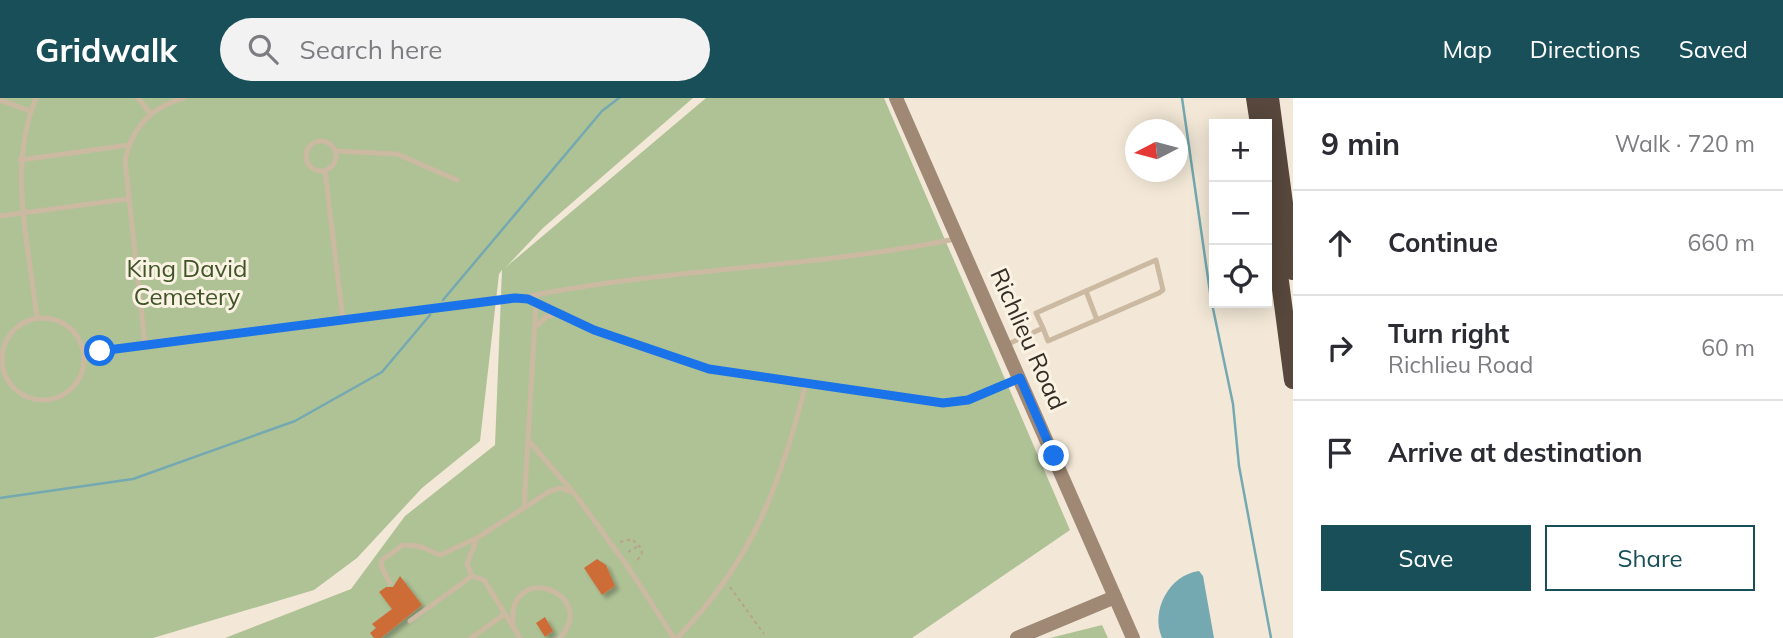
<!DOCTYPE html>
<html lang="en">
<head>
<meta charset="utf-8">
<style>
  body { margin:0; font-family:Mulish,sans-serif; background:#f2f2f3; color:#2b2b33 }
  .controls { position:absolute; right:21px; top:21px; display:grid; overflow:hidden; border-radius:0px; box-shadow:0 4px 18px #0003 }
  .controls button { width:63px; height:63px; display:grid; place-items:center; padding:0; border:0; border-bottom:2px solid #e1e1e2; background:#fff; color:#2b2b33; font:35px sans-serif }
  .compass { position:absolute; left:1125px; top:21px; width:63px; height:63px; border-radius:50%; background:#fff; box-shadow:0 4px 18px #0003; rotate:264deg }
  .stop { position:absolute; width:21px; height:21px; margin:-16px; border:5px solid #1a73e8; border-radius:50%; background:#fff }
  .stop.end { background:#1a73e8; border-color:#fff; box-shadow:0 2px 7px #0008 }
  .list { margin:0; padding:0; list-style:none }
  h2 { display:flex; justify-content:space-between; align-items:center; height:91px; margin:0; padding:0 28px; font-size:30px }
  h2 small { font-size:23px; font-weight:400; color:#7c7c81 }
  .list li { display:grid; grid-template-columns:46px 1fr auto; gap:21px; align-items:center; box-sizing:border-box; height:105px; padding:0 28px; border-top:2px solid #e1e1e2 }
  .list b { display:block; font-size:26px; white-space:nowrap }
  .list p { margin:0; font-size:23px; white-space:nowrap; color:#7c7c81 }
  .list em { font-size:23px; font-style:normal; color:#7c7c81 }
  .actions { display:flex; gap:14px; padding:21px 28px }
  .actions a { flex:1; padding:16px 0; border:2px solid #184f59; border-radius:0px; text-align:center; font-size:24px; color:#184f59 }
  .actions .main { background:#184f59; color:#fff }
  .icon { flex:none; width:38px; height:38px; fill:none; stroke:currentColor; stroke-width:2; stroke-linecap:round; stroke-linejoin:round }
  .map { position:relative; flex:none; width:1293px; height:540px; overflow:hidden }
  header { display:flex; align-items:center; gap:42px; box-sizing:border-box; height:98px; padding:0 35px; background:#184f59; color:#fff }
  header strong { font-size:33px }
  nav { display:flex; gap:38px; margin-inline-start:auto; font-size:24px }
  .search { width:490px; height:63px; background:#f2f2f3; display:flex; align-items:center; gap:18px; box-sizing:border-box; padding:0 24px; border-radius:38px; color:#7c7c81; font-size:26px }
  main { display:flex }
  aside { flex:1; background:#fff }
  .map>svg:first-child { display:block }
</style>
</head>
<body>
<header>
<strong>Gridwalk</strong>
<div class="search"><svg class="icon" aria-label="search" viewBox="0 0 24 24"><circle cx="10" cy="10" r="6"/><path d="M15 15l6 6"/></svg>Search here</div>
<nav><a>Map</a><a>Directions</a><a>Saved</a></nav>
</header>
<main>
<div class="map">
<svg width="1293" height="540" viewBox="0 0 1293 540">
  <defs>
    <filter id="shadow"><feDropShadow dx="4" dy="4" stdDeviation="2" flood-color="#0004"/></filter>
  </defs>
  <rect width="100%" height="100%" fill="#f3e8d7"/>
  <!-- green -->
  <g fill="#afc296">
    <polygon points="0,0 693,0 543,130 506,169 706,0 884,0 1070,432 912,540 225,540 351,491 405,418 495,347 502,172 499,176 480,343 422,390 357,460 314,492 153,540 0,540"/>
    <polygon points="1102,527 1108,540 1050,540"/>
  </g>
  <!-- water -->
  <path fill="#74a9b1" d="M1199,473l4,5 11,62h-52c-12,-27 7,-63 37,-67z"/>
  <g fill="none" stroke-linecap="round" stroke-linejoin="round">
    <!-- stream -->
    <g stroke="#74a9b1" stroke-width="2.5">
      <polyline points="1182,0 1211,201 1233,306 1239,368 1271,540"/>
      <polyline points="443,202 602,13 619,0"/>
      <polyline points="0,400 133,381 295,323 382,274 430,217"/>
    </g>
  </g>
  <!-- building -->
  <g fill="#ce6c39" filter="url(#shadow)">
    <polygon points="597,461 606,467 615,488 602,497 584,470"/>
    <polygon points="400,478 422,507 381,540 374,540 370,535 376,530 372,526 392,511 379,494 386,489 393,489"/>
    <polygon points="545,519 553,533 545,539 536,525"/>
  </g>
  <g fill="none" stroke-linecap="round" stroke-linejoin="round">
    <!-- path -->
    <g stroke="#b7a38d" stroke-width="2" stroke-dasharray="3.5 3.5" stroke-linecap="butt">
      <polyline points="620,444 632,441 641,450 642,456 635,465"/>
      <polyline points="628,454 638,448"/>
      <polyline points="730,489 764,536"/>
    </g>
    <!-- lane -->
    <g stroke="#cbb9a2" stroke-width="5">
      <path d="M36,0c-29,70 -7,147 1,220"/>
      <polyline points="138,0 150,15"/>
      <polyline points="0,2 30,13"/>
      <circle cx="321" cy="58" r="15"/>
      <polyline points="336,53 397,56 457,82"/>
      <polyline points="20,62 129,47"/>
      <polyline points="325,73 343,222"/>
      <polyline points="0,118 127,101"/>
      <polyline points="1086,193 1097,222"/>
      <path d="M525,199c141,-29 289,-29 430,-58"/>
      <circle cx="43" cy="261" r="41"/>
      <polyline points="537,228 546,219 556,216"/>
      <path d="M145,246l-20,-183c6,-33 26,-54 59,-63"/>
      <polyline points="1006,247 1043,230 1048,243 1159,195 1163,192 1156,162 1036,215 1043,230"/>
      <polyline points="84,256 515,200 528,201 565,221 683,263 736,276 956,305 1019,280"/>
      <polyline points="528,342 572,393"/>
      <polyline points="524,410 536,205"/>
      <polyline points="472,478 467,466 477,440 550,393 560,390 574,395 628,469 674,540"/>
      <polyline points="390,485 381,468 382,462 403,447 419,448 440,457 477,440"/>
      <polyline points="410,523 472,478 484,482 520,540"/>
      <path d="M513,526c-6,-64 87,-32 47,14"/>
      <polyline points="471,540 505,516"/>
      <path d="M677,540c75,-76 104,-154 129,-255"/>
    </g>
    <!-- secondary -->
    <g stroke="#9f8874" stroke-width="14">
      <polyline points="896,0 1133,540"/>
      <polyline points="1017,540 1115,499"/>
    </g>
    <!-- highway -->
    <g stroke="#57473c" stroke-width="18">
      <polyline points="1255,0 1259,26"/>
      <polyline points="1270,0 1293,173"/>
      <polyline points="1267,85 1293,282"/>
    </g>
  </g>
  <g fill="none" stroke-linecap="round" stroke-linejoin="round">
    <!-- route -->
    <polyline stroke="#1a73e8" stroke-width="9" points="100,253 515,200 528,201 594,232 709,271 943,305 968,302 1020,280 1054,358"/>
  </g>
  <g text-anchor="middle" stroke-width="6" stroke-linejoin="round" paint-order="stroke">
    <!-- park labels -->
    <g font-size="24" fill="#405527" stroke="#faf2e3">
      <text x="187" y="179">King David<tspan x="187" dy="28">Cemetery</tspan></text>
    </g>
    <!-- street labels -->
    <g font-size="24" fill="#352c25" stroke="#faf2e3">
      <text transform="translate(1028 241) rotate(66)" y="8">Richlieu Road</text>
    </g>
  </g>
</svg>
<div class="controls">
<button>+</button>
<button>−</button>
<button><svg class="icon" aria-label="locate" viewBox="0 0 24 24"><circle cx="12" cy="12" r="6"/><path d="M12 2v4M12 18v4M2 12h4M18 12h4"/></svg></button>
</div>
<svg class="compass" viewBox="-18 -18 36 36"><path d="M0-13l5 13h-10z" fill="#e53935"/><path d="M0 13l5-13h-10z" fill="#7c7c81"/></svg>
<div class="stop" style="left:100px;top:253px"></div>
<div class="stop end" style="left:1054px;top:358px"></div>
</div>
<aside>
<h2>9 min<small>Walk · 720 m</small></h2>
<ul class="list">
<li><svg class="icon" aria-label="ahead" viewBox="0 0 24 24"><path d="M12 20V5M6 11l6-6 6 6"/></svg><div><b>Continue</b></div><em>660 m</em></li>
<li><svg class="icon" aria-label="right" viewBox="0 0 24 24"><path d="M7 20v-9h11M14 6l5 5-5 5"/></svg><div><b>Turn right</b><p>Richlieu Road</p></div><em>60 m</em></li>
<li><svg class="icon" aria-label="arrive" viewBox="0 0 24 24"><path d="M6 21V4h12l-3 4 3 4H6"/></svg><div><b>Arrive at destination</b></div></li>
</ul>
<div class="actions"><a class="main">Save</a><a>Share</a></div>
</aside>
</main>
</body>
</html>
